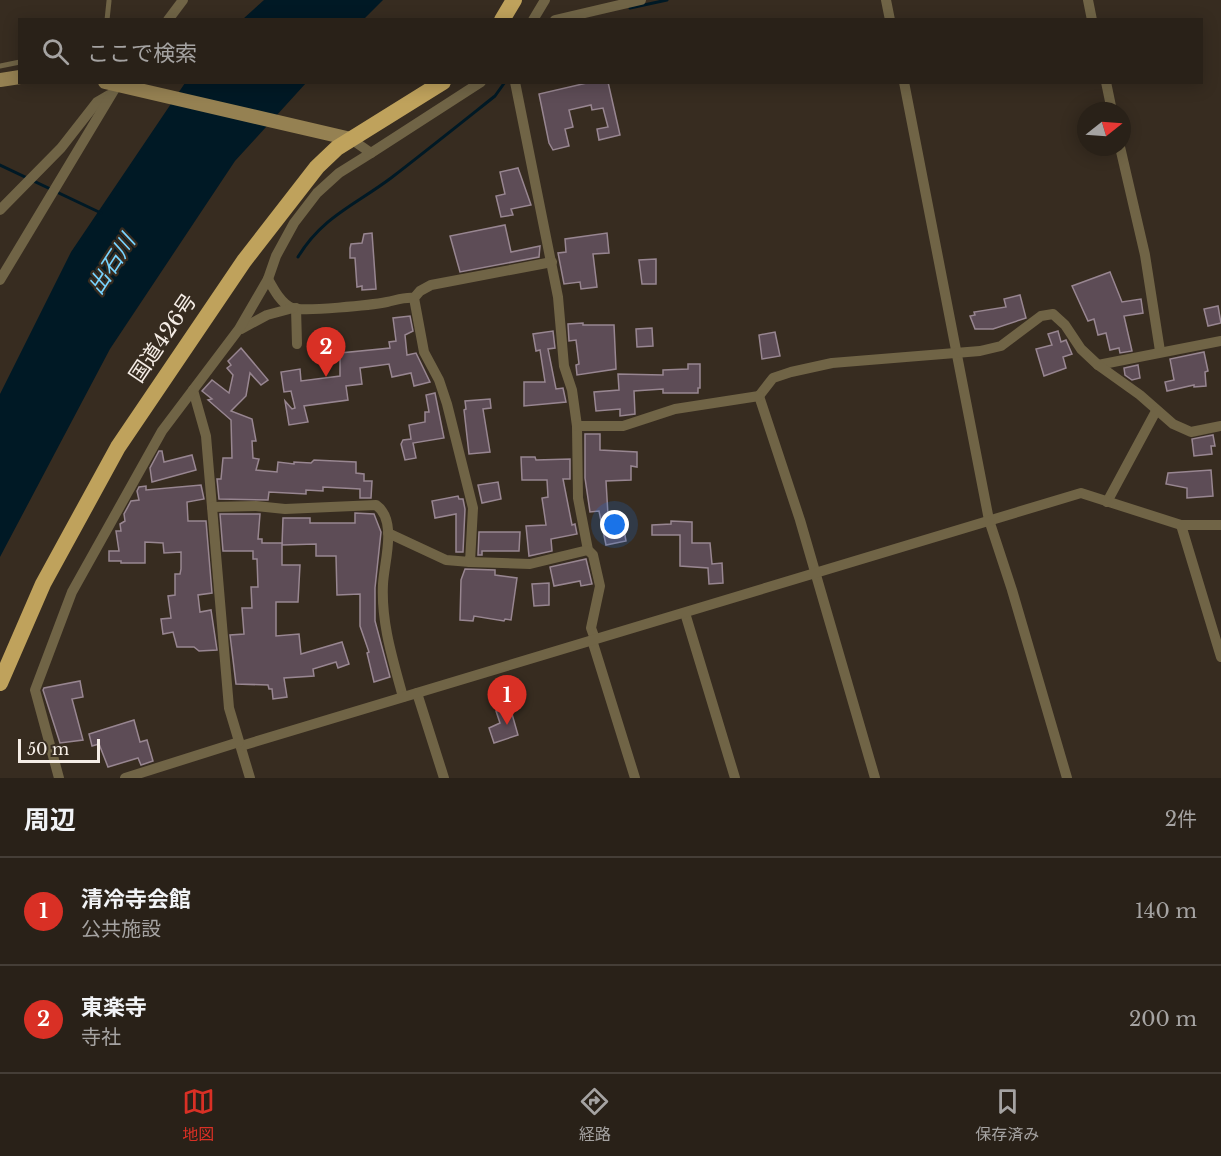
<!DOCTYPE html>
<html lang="ja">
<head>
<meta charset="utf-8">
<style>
  body { margin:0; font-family:"Libre Baskerville","Noto Sans JP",serif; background:#352e25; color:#f1f3f6 }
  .compass { position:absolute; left:1077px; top:102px; width:54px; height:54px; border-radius:50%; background:#292118; box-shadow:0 3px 15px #0003; rotate:73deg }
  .scale { position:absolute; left:18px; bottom:15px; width:82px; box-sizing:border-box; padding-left:6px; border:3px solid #f5ede6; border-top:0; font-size:16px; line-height:21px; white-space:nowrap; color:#f5ede6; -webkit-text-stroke:4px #372c20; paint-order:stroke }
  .you { position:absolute; left:615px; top:525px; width:21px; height:21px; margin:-15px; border:4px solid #fff; border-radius:50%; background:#1a73e8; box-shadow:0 0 0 9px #1a73e833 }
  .badge { display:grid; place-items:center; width:39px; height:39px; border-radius:50%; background:#d93025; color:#fff; font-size:20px; font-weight:700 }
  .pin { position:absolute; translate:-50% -50px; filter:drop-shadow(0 2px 3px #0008) }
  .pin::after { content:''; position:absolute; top:32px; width:21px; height:18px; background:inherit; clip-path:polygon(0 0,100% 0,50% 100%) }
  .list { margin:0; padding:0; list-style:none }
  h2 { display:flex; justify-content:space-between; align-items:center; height:78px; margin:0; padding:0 24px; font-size:26px }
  h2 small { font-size:20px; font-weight:400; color:#a5a3a2 }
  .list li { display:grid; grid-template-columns:39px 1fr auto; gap:18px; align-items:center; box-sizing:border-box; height:108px; padding:0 24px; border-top:2px solid #453e37 }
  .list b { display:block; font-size:22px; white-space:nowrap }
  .list p { margin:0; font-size:20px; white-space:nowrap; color:#a5a3a2 }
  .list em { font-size:20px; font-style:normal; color:#a5a3a2 }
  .icon { flex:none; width:33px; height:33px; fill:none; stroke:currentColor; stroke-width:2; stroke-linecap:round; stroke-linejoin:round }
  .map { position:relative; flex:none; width:1221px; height:778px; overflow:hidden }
  .search { position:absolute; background:#292118; box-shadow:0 3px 15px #0003; left:18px; right:18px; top:18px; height:66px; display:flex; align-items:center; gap:15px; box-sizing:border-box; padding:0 21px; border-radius:0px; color:#a5a3a2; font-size:22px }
  .sheet { height:294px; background:#292118 }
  nav { display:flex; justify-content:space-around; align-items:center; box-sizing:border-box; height:84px; border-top:2px solid #453e37; background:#292118; font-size:16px; color:#a5a3a2 }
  nav a { display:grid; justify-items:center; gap:3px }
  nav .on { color:#d93025 }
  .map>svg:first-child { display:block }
</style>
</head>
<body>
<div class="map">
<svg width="1221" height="778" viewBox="0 0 1221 778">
  <rect width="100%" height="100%" fill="#372c20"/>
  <!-- water -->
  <g fill="#001925">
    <polygon points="264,0 383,0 364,19 243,19"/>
    <polygon points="185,83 306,83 235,161 110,349 0,557 0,394 71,252"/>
  </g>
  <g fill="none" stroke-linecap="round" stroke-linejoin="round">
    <!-- stream -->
    <g stroke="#001925" stroke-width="3">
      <polyline points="630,8 667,0"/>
      <polyline points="0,165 101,213"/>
      <path d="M298,257c24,-40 57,-52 93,-79 35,-27 70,-55 104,-82l10,-14"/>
    </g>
  </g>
  <!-- building -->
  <g fill="#5d4c56" stroke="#988691" stroke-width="1.5">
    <polygon points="591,82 608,82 620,135 599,140 597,129 608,127 603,108 592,110 591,105 569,110 573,127 565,129 569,146 553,150 549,143 539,94"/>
    <polygon points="518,168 531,205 511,209 513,215 501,217 496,196 505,194 500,172"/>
    <polygon points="505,225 511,252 540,246 539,257 460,272 450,236"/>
    <polygon points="372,233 376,289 362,290 362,286 357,287 355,258 350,258 350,248 351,244 362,243 364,234"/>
    <polygon points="607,233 609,253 593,254 597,287 581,289 580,282 564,284 558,253 566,252 565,239"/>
    <polygon points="656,259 656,284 642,284 639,260"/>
    <polygon points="1110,272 1122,302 1141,299 1143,313 1124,316 1132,351 1120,353 1119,348 1110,350 1106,333 1098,335 1094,319 1088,321 1072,286"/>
    <polygon points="1020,295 1026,318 993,329 975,329 970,316 975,315 974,312 1006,307 1004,299"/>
    <polygon points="1218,306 1221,323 1208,326 1204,309"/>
    <polygon points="410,316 413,331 405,335 407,355 416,353 430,382 414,386 411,373 392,377 389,364 360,368 362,384 346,386 348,400 304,406 308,422 289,425 285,401 292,409 295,408 291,391 284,392 281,372 300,369 301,381 340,376 340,353 390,348 389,342 396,341 393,318"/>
    <polygon points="583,323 583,325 614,325 616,369 577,375 576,365 579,364 576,340 569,341 568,324"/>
    <polygon points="652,328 653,346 637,347 636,329"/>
    <polygon points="553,331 555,348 548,349 556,389 563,388 566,402 524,406 524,382 545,382 540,350 536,351 533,334"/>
    <polygon points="1058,331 1061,342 1066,340 1072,354 1063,357 1066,368 1044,376 1036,349 1052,345 1048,334"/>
    <polygon points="775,332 780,356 762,359 759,335"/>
    <polygon points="241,348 268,380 261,385 250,373 246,396 231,411 252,419 256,441 252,441 253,458 259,459 256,470 277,472 278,462 294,464 294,462 311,463 314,460 356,462 356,473 364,474 364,481 372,481 371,498 360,498 360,489 323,487 323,491 306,490 306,494 269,492 268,500 219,499 217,479 221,479 223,458 232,458 231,420 208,400 212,399 202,391 212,380 229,393 233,375 227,368 231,365 228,361"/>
    <polygon points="1204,352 1208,371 1205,372 1206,386 1194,387 1194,385 1167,391 1165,382 1174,380 1170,359"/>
    <polygon points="688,364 700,364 700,388 698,388 698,393 663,393 663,389 634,391 635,414 620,416 620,409 596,411 594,392 619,390 618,374 663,375 663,370 688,369"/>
    <polygon points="1138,365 1140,378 1132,380 1125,375 1124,368"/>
    <polygon points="435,393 444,438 413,443 416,458 405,460 401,444 403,440 411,439 409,425 425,422 425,412 429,412 426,395"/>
    <polygon points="490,399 491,408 483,409 490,452 469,454 464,410 466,409 465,401"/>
    <polygon points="585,434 600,434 600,450 637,452 637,467 631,466 631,480 606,481 608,515 621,513 626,541 606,545 599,511 590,512 585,478"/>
    <polygon points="1213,435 1215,446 1211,446 1212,454 1194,456 1192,439"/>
    <polygon points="159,451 162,451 164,462 192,455 196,470 152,482 150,468"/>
    <polygon points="521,457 535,457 536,460 570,459 570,479 563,479 572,525 575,524 577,534 551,539 552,551 529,556 526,526 546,525 542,498 548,497 547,480 522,480"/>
    <polygon points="1211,470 1213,496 1187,498 1187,488 1166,484 1168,473"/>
    <polygon points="498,482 501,499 482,503 478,485"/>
    <polygon points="201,485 204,499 187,502 188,521 206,521 212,593 198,595 200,612 211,610 217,650 199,651 194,647 177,647 173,632 163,634 161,619 171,618 168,596 175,595 175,574 180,574 181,569 181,552 164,553 163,543 145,542 145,563 121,563 121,561 109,561 109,551 119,551 116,531 121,531 120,524 125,521 124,514 131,501 139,500 137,491 139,487 146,486 146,490"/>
    <polygon points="458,496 459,499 463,499 465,509 463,552 456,552 456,514 435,518 432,501"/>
    <polygon points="355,513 374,514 381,532 375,588 375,621 390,677 374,682 367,653 369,652 360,626 360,594 337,595 336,556 316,556 316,544 282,545 283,518 310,518 310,523 355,523"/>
    <polygon points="220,514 260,514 258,539 262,539 262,543 282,543 282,565 300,565 298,602 276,602 276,636 299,634 301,654 342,642 349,664 338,668 336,662 313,669 314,676 284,678 287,697 273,699 272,689 269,689 268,685 236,684 230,635 244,634 242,608 252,608 251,587 258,587 257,559 253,559 253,551 223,551"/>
    <polygon points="671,521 692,522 692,543 710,543 712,564 722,563 723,583 709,584 708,568 680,566 680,535 652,535 652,525 671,524"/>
    <polygon points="479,532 520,532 519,551 482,551 482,555 478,555"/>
    <polygon points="586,559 592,584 581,586 580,581 554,586 550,567"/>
    <polygon points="465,569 495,570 495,575 517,578 511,620 505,619 504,621 474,616 473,621 460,620 461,580"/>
    <polygon points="549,583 549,605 534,606 532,584"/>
    <polygon points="80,681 83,697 72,699 83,740 60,743 43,690 44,688"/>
    <polygon points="510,707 518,735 494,743 489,728 500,723 496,711"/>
    <polygon points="134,720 140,742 147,740 153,761 141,765 138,758 108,767 99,744 92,746 89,734"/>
  </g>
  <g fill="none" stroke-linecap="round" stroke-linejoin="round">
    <!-- service -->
    <g stroke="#706446" stroke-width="5">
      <polyline points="107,20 109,1"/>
      <polyline points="0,66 20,62"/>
    </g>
    <!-- minor -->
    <g stroke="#706446" stroke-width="10">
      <polyline points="886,0 890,20"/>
      <polyline points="1088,0 1092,20"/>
      <polyline points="168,20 183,0"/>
      <polyline points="533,20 545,0"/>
      <polyline points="555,20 641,0"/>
      <polyline points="515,82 558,297 564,366 572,390 577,426 578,498 588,550 593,555 600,586 591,628 595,639"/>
      <polyline points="904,82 989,520 1012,590 1067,778"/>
      <polyline points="1106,82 1112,111"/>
      <polyline points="1120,147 1145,255 1160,351"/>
      <polyline points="371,153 481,82"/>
      <polyline points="0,210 61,148 97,102 109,95"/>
      <path d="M268,279c6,11 13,24 24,29 12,4 80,-3 95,-6 10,-2 17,-5 27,-4"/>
      <polyline points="0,280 119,82"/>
      <polyline points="296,308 297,344"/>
      <polyline points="241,329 267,315 293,308"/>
      <polyline points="1098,365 1221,341"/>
      <polyline points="193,390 206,436 229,708 250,778"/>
      <polyline points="759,396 773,378 791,372 832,363 980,351 1001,346 1041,316 1053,314 1065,325 1081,349 1098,365 1140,395 1173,424 1191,432 1221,426"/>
      <polyline points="759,396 800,520 875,778"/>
      <polyline points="577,426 623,426 675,409 759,396"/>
      <polyline points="1107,502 1156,411"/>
      <path d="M212,507l44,-1 29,3 91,-4c22,15 8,57 7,79 -2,39 10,76 20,113"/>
      <polyline points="1181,525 1221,657"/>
      <polyline points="388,533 446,560 470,562 473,508 447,404 439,380 424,352 414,298 420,291 431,285 552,262"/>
      <polyline points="470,562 530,564 588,550"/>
      <polyline points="685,613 735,778"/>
      <polyline points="592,640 635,778"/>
      <polyline points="417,693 444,778"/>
      <polyline points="241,746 1081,493 1181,525 1221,525"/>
      <polyline points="59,778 35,690 72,592 162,431 239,329 268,279 276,256 294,223 317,193 339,173 371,153 351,139"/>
      <polyline points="125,778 239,742"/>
    </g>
    <!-- secondary -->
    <g stroke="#958152" stroke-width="14">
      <polyline points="0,80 20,77"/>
      <polyline points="105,82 351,139"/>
    </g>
    <!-- trunk -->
    <g stroke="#bfa25c" stroke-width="16">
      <polyline points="502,20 514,0"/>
      <polyline points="0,683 43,584 118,447 244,261 317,167 337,148 443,82"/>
    </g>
  </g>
  <g text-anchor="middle" stroke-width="4.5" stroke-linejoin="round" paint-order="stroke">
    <!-- street labels -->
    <g font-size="21" fill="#f5ede6" stroke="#372c20">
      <text transform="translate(163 338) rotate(-56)" y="7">国道426号</text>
    </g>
    <!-- water labels -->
    <g font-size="22" font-style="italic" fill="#79d4ff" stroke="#372c20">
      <text transform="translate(111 264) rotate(-57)" y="8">出石川</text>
    </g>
  </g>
</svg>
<svg class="compass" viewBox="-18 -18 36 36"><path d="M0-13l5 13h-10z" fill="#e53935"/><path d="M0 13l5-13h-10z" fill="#a5a3a2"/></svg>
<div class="scale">50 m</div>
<div class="you"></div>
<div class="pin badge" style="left:507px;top:725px">1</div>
<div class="pin badge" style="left:326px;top:377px">2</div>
<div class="search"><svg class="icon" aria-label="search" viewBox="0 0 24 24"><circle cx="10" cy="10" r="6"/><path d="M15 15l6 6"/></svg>ここで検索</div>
</div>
<section class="sheet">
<h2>周辺<small>2件</small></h2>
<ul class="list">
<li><span class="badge">1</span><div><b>清冷寺会館</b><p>公共施設</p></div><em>140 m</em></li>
<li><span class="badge">2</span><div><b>東楽寺</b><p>寺社</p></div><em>200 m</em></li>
</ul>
</section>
<nav>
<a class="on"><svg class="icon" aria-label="map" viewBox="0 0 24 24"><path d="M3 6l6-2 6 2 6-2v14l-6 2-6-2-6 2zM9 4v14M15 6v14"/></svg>地図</a>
<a><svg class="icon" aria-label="directions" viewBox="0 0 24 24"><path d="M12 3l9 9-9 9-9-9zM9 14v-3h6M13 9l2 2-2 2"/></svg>経路</a>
<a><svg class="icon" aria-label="saved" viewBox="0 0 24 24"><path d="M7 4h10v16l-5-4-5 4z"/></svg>保存済み</a>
</nav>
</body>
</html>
